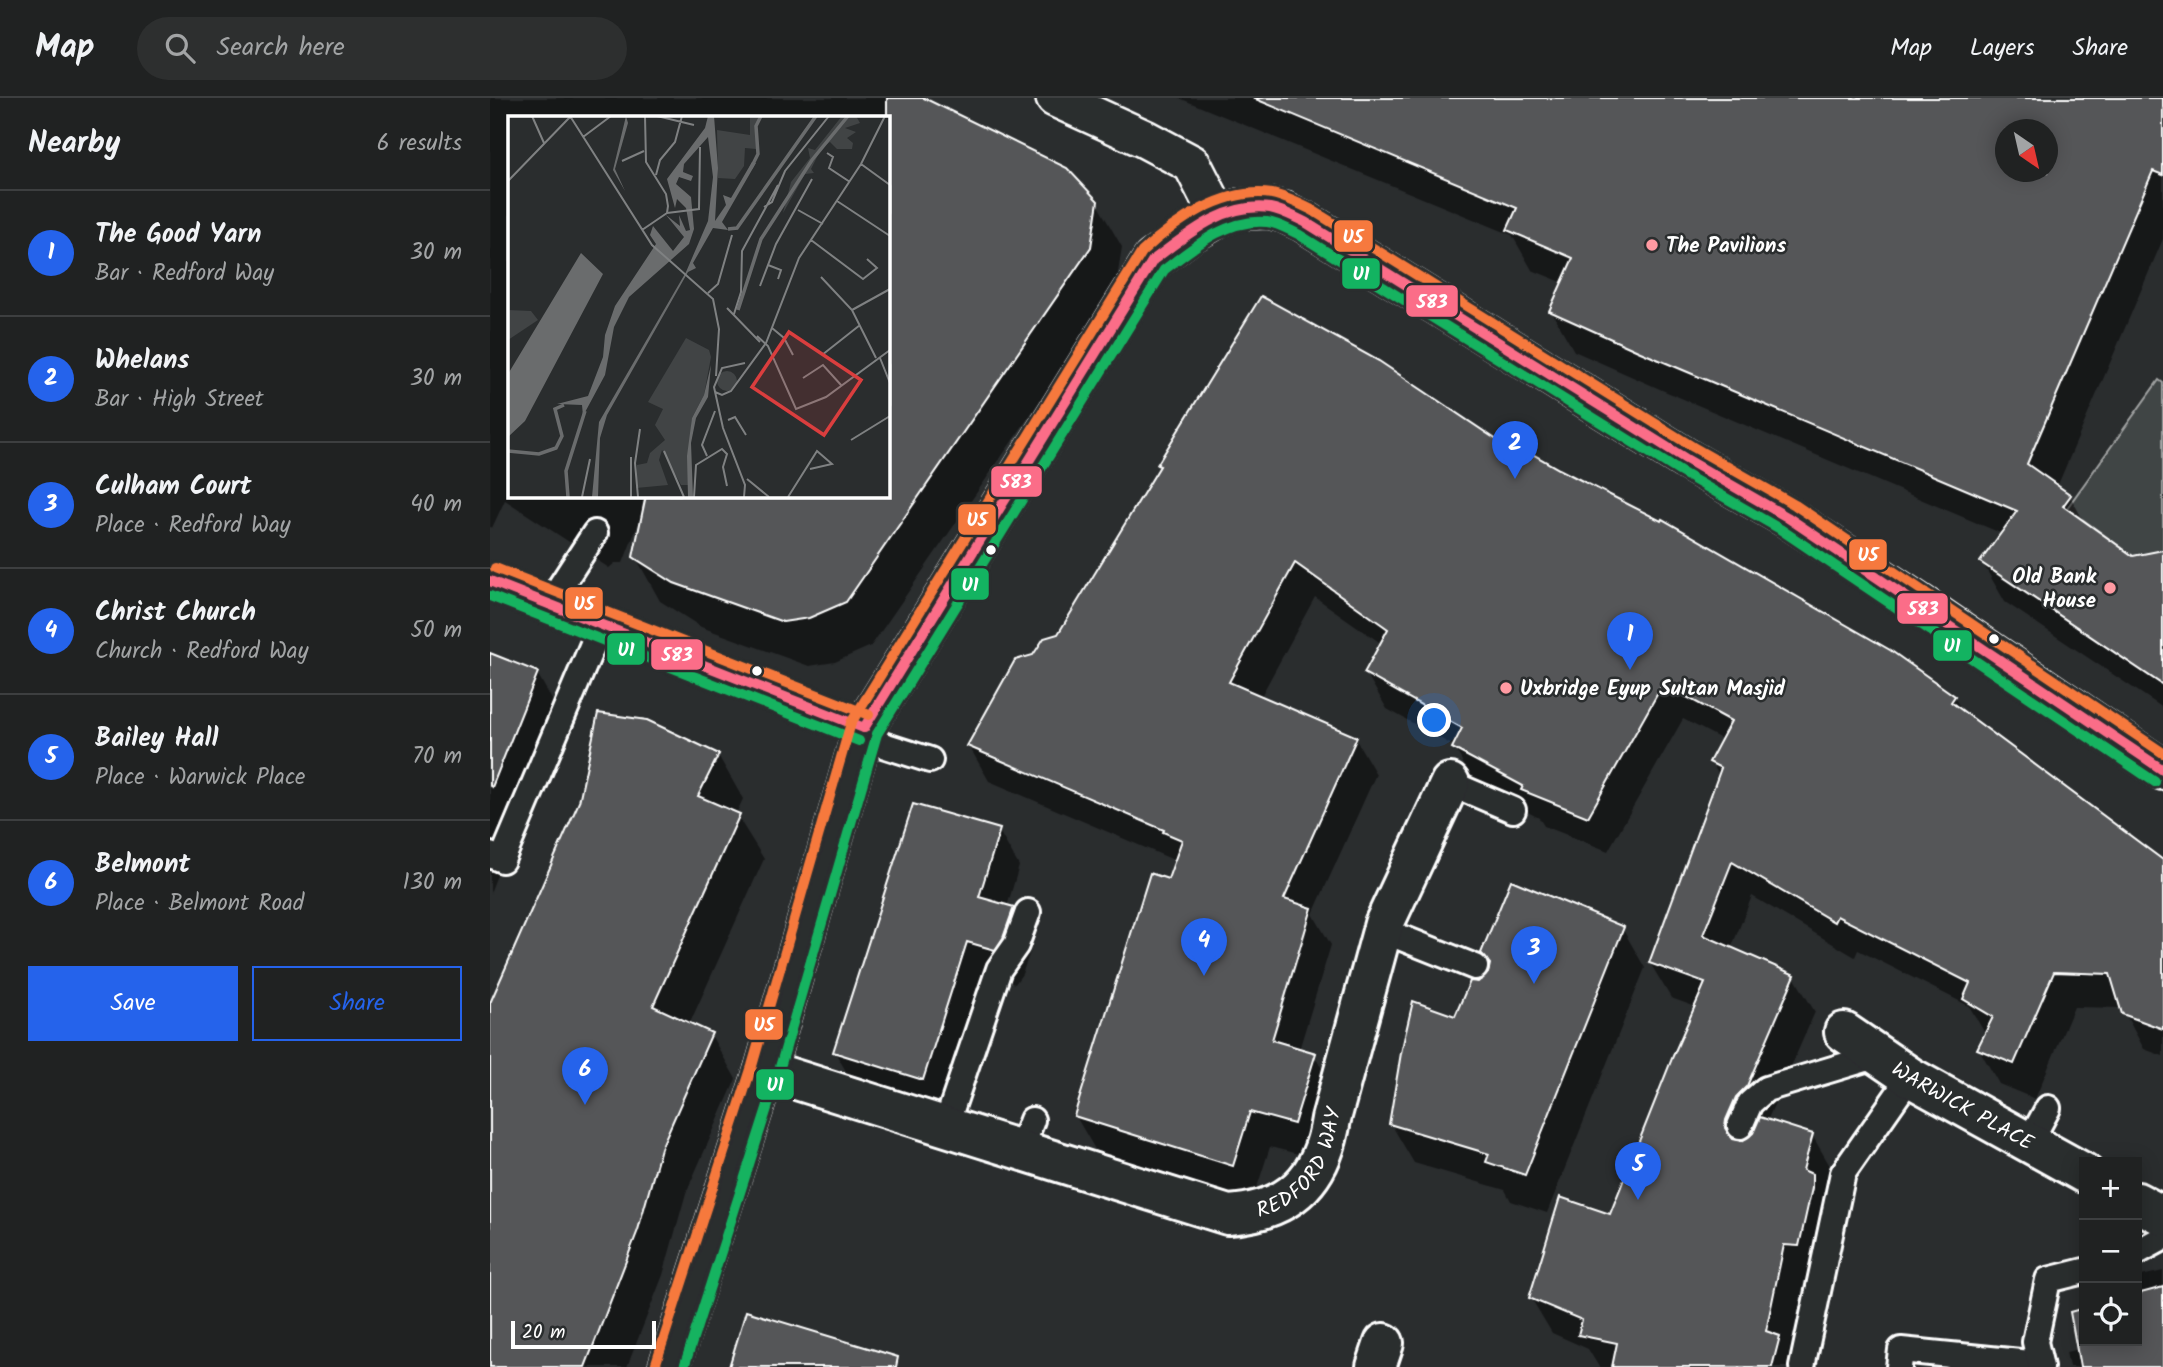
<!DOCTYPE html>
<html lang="en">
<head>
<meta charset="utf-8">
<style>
  body { margin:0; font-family:Kalam,sans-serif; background:#2d2f2f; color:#f1f3f6 }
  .controls { position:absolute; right:21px; bottom:21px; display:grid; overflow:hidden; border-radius:0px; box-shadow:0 4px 18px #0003 }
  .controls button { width:63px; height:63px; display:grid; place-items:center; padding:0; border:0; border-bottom:2px solid #3d3f40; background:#202222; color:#f1f3f6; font:35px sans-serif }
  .compass { position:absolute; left:1505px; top:21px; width:63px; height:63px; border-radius:50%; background:#202222; box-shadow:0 4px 18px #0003; rotate:146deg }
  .scale { position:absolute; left:21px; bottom:18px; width:145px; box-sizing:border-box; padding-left:7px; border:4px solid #fff; border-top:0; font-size:19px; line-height:24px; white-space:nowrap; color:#fff; -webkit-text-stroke:5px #2a2d2e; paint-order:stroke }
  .you { position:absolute; left:945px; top:623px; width:24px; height:24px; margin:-18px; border:5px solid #fff; border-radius:50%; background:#1a73e8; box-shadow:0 0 0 10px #1a73e833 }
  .badge { display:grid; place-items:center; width:46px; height:46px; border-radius:50%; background:#2563eb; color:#fff; font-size:23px; font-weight:700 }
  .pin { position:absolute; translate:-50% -58px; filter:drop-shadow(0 2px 4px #0008) }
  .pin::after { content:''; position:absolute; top:37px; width:24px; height:21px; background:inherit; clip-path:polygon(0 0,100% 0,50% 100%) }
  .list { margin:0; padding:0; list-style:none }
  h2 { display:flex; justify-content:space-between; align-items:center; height:91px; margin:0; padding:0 28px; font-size:30px }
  h2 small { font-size:23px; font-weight:400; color:#a2a4a5 }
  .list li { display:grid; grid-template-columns:46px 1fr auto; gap:21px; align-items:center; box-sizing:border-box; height:126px; padding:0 28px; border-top:2px solid #3d3f40 }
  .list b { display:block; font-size:26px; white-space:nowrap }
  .list p { margin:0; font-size:23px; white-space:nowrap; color:#a2a4a5 }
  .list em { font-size:23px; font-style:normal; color:#a2a4a5 }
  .actions { display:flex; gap:14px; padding:21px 28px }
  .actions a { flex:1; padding:16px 0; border:2px solid #2563eb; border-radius:0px; text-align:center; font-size:24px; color:#2563eb }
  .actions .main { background:#2563eb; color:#fff }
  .icon { flex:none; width:38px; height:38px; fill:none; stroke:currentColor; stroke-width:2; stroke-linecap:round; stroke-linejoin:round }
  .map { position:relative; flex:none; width:1673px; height:1269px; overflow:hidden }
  header { display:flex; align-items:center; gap:42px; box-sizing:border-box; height:98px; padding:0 35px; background:#202222; border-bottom:2px solid #3d3f40 }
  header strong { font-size:33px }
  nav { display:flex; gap:38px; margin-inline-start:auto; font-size:24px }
  .search { width:490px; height:63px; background:#2d2f2f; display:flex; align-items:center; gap:18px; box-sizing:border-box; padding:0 24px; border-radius:38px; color:#a2a4a5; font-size:26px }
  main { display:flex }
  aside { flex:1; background:#202222 }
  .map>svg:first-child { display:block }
</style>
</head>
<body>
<header>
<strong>Map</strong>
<div class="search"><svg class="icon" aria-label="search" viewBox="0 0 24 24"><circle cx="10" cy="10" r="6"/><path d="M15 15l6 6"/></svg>Search here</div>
<nav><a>Map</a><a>Layers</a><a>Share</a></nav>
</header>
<main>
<aside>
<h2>Nearby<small>6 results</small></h2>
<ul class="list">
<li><span class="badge">1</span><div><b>The Good Yarn</b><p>Bar · Redford Way</p></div><em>30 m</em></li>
<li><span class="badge">2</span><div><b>Whelans</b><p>Bar · High Street</p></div><em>30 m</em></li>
<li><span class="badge">3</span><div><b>Culham Court</b><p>Place · Redford Way</p></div><em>40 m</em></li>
<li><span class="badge">4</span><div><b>Christ Church</b><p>Church · Redford Way</p></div><em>50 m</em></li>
<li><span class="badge">5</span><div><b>Bailey Hall</b><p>Place · Warwick Place</p></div><em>70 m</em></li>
<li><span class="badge">6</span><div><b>Belmont</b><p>Place · Belmont Road</p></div><em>130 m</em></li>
</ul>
<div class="actions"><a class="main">Save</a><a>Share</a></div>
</aside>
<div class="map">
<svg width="1673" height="1269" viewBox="0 0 1673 1269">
  <rect width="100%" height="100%" fill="#2a2d2e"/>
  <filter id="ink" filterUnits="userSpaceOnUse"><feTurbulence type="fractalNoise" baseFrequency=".0143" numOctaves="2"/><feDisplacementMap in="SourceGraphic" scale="14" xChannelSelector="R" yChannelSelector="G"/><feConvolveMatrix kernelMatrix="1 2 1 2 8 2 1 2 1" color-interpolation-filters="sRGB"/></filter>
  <g filter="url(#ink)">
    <!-- green -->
    <polygon fill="#414445" stroke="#a0a2a2" stroke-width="2" points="1669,282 1673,285 1673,465 1647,461 1577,410"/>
    <!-- shadow -->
    <g fill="#0007" fill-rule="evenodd">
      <path d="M0,0h430l176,104 26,45 -7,45 -244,354 -36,16 -26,4 -108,-39 -41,-26 -25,-45 8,-38 -2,-1 -18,46h-8l-6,5 -104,-68 -13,28 -2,-1zM19,19h378v378h-378z"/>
      <path d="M689,0h984v141l-106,248 13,9 16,29 46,33 31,2v148l-158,-106 -23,-40 21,-28 -341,-144 -88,-39 -23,-40 13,-28 -32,-13 -20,-35zM1516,32h42v42h-42z"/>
      <path d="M1013,348l387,206 64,45 10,17 199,148v194l-19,-7 -22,-41 -48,-1 -39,92 -36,-15 -20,-35 7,-14 -17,-29 -111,-56 -3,7 -103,-61 -21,53 63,28 21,35 -48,109 45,14 21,36 -7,25 9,16 -16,69 -15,-1 -15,75 7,12h-197l-11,-18 -36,-16 -21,-35 80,-82 85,-209 -25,-9 -21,-35 70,-186 -9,-15 12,-22 -40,-21 -75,132 -64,-25 -5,-8 -65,-34 -20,-38 -67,-37 -21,-36 16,-29 -67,-47 -55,101 95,40 21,36 -63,140 18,31 -32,105 15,5 21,35 -21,68 -44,-11 -17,53 -157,-49 -21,-36 101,-254 -187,-80 -20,-35 65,-90 26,-20zM816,827v9l-35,114 -4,-1z"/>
      <polygon points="0,557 47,575 70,616 0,795"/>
      <polygon points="228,657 253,701 246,716 274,761 199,927 221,937 246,981 196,1095 173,1177 137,1269 0,1269 0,910"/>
      <polygon points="509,733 529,768 517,809 523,811 543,846 532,876 525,886 497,878 453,1017 365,989 345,954"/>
      <polygon points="1132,830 1155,870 1057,1115 1021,1103 1015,1092 924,1065 901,1026 988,885 1000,876 1001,869 993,855"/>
      <polygon points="1673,1173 1673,1269 1579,1269 1576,1254 1589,1251 1582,1215 1594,1212 1594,1243 1647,1243 1647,1179"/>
    </g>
    <!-- building -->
    <g fill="#555758" stroke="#fff" stroke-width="2" fill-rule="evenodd">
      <polygon points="397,0 434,0 577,70 608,103 601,149 356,504 319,520 293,524 184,485 143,459 156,397 397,397"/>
      <path d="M763,0h910v77l-10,-4 -126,293 44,31 -8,11 70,50 30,-6v135l-183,-123 37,-51 -379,-160 -89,-40 24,-53 -66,-28 10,-22zM1516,32h42v42h-42z"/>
      <polygon points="771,198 889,263 1013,346 1016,341 1069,371 1171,423 1172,421 1400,552 1465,598 1461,604 1673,762 1673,931 1632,916 1620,876 1564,874 1524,966 1487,951 1503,919 1473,901 1480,885 1347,818 1344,824 1242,764 1213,837 1305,877 1257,988 1246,999 1236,1022 1235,1030 1243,1041 1252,1043 1263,1035 1270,1019 1323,1036 1313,1072 1322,1076 1322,1090 1309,1148 1294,1147 1276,1233 1290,1238 1282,1269 1122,1269 1127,1245 1088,1237 1092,1222 1039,1200 1070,1099 1120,1116 1183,958 1215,885 1159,865 1231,670 1219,664 1241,623 1173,586 1098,719 1031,692 1033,688 962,650 972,630 874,575 898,531 805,465 739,584 867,639 794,801 822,810 782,942 826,955 804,1026 760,1014 743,1068 584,1018 660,775 678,781 692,742 673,734 674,732 477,648 525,562 543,557 554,540 568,536 670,368 667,367"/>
      <polygon points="0,555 48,574 2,689 0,688"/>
      <polygon points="108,615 157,622 229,656 208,698 250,716 163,908 222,935 171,1050 148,1132 95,1269 0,1269 0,905 89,704"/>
      <polygon points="423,706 510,731 489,799 524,809 513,840 505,852 477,844 433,982 343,954"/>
      <polygon points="1021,782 1134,829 1035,1077 996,1064 999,1056 899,1026 911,955 923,903 965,918 980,883 988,884 998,875 1000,866 991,855"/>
      <polygon points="1673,1189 1673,1269 1590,1269 1580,1214 1594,1210 1594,1243 1647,1243 1647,1196"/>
      <polygon points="256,1213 408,1259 406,1269 239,1269"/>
    </g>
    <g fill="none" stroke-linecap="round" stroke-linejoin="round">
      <!-- service casing -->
      <g stroke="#fff" stroke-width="30">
        <g id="service">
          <polyline points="0,483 374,630"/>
          <polyline points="59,506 105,435"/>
          <polyline points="371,640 440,662"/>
          <polyline points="960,685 1023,712"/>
          <polyline points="0,757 12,762 111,527"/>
          <polyline points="892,832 985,869"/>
          <polyline points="456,1027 509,871 526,847 538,814"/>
          <polyline points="1250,1028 1260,1005 1276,991 1389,957"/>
          <polyline points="1539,1045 1558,1010"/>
          <polyline points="531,1051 542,1022"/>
          <polyline points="1647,1154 1673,1140"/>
          <polyline points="1312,1269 1353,1075 1420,979"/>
          <polyline points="1409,1269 1411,1252 1550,1266"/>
          <polyline points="1551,1269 1545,1244 1558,1182 1594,1173"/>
        </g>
      </g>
      <!-- pedestrian casing -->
      <g stroke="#fff" stroke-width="42">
        <polyline id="pedestrian" points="565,0 655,41 702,66 725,111"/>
      </g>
      <!-- minor casing -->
      <g stroke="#fff" stroke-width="44">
        <g id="minor">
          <path id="s1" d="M1354,934l66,45 174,96"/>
          <path id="s2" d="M275,972l463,145c61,-4 94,-35 103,-96l53,-195 66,-141"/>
          <polyline points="1647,1104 1673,1118"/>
          <polyline points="886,1269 894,1245"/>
        </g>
      </g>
      <!-- tertiary casing -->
      <g stroke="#fff" stroke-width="44">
        <polyline id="tertiary" points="179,1269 275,972 374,630 663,162 698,136 729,118 750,111 779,110 794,114 815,124 1196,361 1297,419 1447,518 1673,672"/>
      </g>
      <!-- service -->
      <use href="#service" stroke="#2a2d2e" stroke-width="24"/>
      <!-- pedestrian -->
      <use href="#pedestrian" stroke="#2a2d2e" stroke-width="37"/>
      <!-- minor -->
      <use href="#minor" stroke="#2a2d2e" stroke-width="38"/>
      <!-- tertiary -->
      <use href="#tertiary" stroke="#2a2d2e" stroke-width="38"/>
      <!-- bus-1 casing -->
      <g stroke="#2a2d2e" stroke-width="16">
        <g id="bus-1">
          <polyline points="0,483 374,630"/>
          <path d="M374,630l289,-468c34,-25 71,-58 117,-52 12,2 24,9 35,14l381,237 101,58 376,253"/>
        </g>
      </g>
      <!-- bus-2 casing -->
      <g stroke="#2a2d2e" stroke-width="16">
        <g id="bus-2">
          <polyline points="0,498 369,643"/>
          <path d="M194,1269l94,-293 99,-340 287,-464c30,-23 63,-52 103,-48 11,1 22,8 31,12l381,237 101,58 375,253"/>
        </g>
      </g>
      <!-- bus-3 casing -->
      <g stroke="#2a2d2e" stroke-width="16">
        <g id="bus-3">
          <polyline points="5,470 379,617"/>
          <path d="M166,1265l96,-297 99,-343 291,-471c33,-31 83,-65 130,-58 14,3 28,10 40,16l381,237 102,58 368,248"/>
        </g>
      </g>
      <!-- bus-1 -->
      <use href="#bus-1" stroke="#fb6d88" stroke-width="10"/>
      <!-- bus-2 -->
      <use href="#bus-2" stroke="#13b361" stroke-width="10"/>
      <!-- bus-3 -->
      <use href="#bus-3" stroke="#f6793e" stroke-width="10"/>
    </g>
  </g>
  <!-- markers -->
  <g fill="#ff9aa2" stroke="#2a2d2e" stroke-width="2.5">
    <circle cx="1162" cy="147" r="7"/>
    <circle cx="1620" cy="490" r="7"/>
    <circle cx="1016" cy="590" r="7"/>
  </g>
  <g fill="#fff" stroke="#2a2d2e" stroke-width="2.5">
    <circle cx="501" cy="452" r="6"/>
    <circle cx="1504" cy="541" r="6"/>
    <circle cx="267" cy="573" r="6"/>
  </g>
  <g text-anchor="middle" stroke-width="5" stroke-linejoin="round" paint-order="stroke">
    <!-- poi labels -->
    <g font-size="21" font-weight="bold" fill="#fff" stroke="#2a2d2e" text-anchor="start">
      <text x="1176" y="154">The Pavilions</text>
      <text x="1606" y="485" text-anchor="end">Old Bank<tspan x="1606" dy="24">House</tspan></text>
      <text x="1030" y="597">Uxbridge Eyup Sultan Masjid</text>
    </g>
    <!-- street labels -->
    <g font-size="21" fill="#fff" stroke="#2a2d2e">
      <text dy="7" stroke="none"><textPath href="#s1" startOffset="140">WARWICK PLACE</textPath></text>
      <text dy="7" stroke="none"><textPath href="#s2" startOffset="583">REDFORD WAY</textPath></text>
    </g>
  </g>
  <!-- overview -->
  <g transform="translate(18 18)">
    <rect width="382" height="382" fill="#2a2d2e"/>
    <path d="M242,0h12l-6,8v25l-11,-1 -1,18 -9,13 -17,-1 -1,-48 33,5zM334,0h14l4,7 -15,5 11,4 -9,6 6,5 -1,6h-15l-7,-7 -8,5 -11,22 3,4 -9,1 -22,39 8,-31 19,-24 -2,-10 7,2zM0,194l23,1 7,9 -30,20zM178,222l23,12 2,7 -7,38 -12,23 -4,67h-7l-19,-35 -3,10 9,25 -32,3 1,-23 10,-2 3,-10 15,-13 -10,-15 8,-16 -15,-7zM209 265a10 10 0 1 1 20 0a10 10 0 1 1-20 0Z" fill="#414445"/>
    <path d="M118,0l2,7 -13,46 10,22 -12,-21zM200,0h6l4,52 -3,53 11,-16 -3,-10 8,3 21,-36 4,1 -34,59 6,8 -15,-2 -20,35 3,5 -8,4 -81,143 -7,23 -2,59h-6l7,-75 87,-150 22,-51 5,-44 -5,-40 -24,27 -1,8 10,4 -2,5 -12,-4 -3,7 15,13 3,32 -5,15 -60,53 -15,30 -9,48 -22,41 -1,-11 -25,-1 31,-8 15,-39 2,-22 10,-29 41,-62 -6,-9 3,-9 20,25 11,-14 -18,-22 14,11 -1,-11 7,16 4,-1 -4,-22 -9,-9 -2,9 -8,-29 38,-51zM73,137l22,21 -78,147 -17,16v-63zM203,249l-3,32 -12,21 -5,25 2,54h-5l-1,-41 5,-38 12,-23z" fill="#6a6c6d"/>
    <path fill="none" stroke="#6a6c6d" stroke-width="3.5" d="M243,52l7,-14 -2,-28 5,-10M220,113l9,-1 79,-112M230,194l23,-71 51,-79 36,-44M0,335l31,3 17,-6 6,-12 -7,-27 9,-4M60,381l-2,-26 19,-60"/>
    <path fill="none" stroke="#7f8182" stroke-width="2" d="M24,0l12,27M62,0l82,129 61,54 6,30 -3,47M149,0l37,9M75,21l28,-21M319,37l6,4 -4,11 21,14M114,45l22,-10M353,48l29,21M148,59l4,-15 15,-18 7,-26M0,65l62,-64M329,85l53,35M256,91l8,-5 13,-31 44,-55M290,94l25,14M159,97l32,-4 1,-62M134,114l25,-17 1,-7 -2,-12 -20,-32 -1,-46M303,124l52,39 14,-11 -10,-9M260,149l13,5 -3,9M313,161l31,33 24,48M252,170l16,-42 36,-65M200,177l10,-9 14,-49M219,192l33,34M344,194l38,-21M226,198l7,-22 1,-41 36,-66M264,212l12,10 9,17M249,220l11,10 28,63 30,-12 64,-47M314,239l38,-30M372,242l10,25M295,262l20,-13 18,20M207,276l7,3 9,-4 35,-48 33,-85 62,-94 24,-48M220,304l7,-3 11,18M343,324l39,-24M156,335l20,46M199,340l-5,-11 13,-34M239,363l22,18M74,381l8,-38M123,381v-40M130,381l-3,-34 5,-34M186,381l2,-32 26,-16 5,5 -4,13 4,19M236,381l1,-12 -22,-57 -9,-41 8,-19 23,-5M280,381l29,-46 15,13 -22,5"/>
    <path fill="#da3e3e" fill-opacity="0.15" stroke="#da3e3e" stroke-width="3.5" d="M281,216l72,48 -37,55 -72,-48z"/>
    <rect width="382" height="382" fill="none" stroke="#fff" stroke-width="3.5"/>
  </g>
  <g stroke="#2a2d2e" stroke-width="2.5">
    <rect x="843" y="121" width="41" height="34" rx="7" fill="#f6793e"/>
    <rect x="851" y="159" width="40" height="33" rx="7" fill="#13b361"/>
    <rect x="915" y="186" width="54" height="34" rx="7" fill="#fb6d88"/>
    <rect x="500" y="367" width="53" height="33" rx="7" fill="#fb6d88"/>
    <rect x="467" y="405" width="40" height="33" rx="7" fill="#f6793e"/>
    <rect x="1358" y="440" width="40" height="33" rx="7" fill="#f6793e"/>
    <rect x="460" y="469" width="40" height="34" rx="7" fill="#13b361"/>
    <rect x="74" y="488" width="40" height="34" rx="7" fill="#f6793e"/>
    <rect x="1406" y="494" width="53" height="33" rx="7" fill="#fb6d88"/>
    <rect x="1442" y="531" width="41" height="33" rx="7" fill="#13b361"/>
    <rect x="116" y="534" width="40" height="34" rx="7" fill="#13b361"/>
    <rect x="160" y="540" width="54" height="33" rx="7" fill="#fb6d88"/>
    <rect x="254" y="910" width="40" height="33" rx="7" fill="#f6793e"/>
    <rect x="265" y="970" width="40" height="33" rx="7" fill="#13b361"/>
  </g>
  <g font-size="19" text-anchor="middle" font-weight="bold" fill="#fff">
    <text x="863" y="145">U5</text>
    <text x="871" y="182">U1</text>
    <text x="942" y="210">583</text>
    <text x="526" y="390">583</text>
    <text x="487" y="428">U5</text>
    <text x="1378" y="463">U5</text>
    <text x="480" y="493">U1</text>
    <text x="94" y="512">U5</text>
    <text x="1433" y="517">583</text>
    <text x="1462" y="554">U1</text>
    <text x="136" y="558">U1</text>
    <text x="187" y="563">583</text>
    <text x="274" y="933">U5</text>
    <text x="285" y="993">U1</text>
  </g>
</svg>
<div class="controls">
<button>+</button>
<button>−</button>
<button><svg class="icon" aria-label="locate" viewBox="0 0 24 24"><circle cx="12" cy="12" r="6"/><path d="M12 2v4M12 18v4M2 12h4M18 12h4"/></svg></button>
</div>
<svg class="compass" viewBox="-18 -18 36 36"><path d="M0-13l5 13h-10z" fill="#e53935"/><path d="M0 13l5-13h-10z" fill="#a2a4a5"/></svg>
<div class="scale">20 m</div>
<div class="you"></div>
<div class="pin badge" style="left:1140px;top:572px">1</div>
<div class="pin badge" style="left:1025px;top:381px">2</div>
<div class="pin badge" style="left:1044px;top:886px">3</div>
<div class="pin badge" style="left:714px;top:878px">4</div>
<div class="pin badge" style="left:1148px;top:1102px">5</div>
<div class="pin badge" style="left:95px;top:1007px">6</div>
</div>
</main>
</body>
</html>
